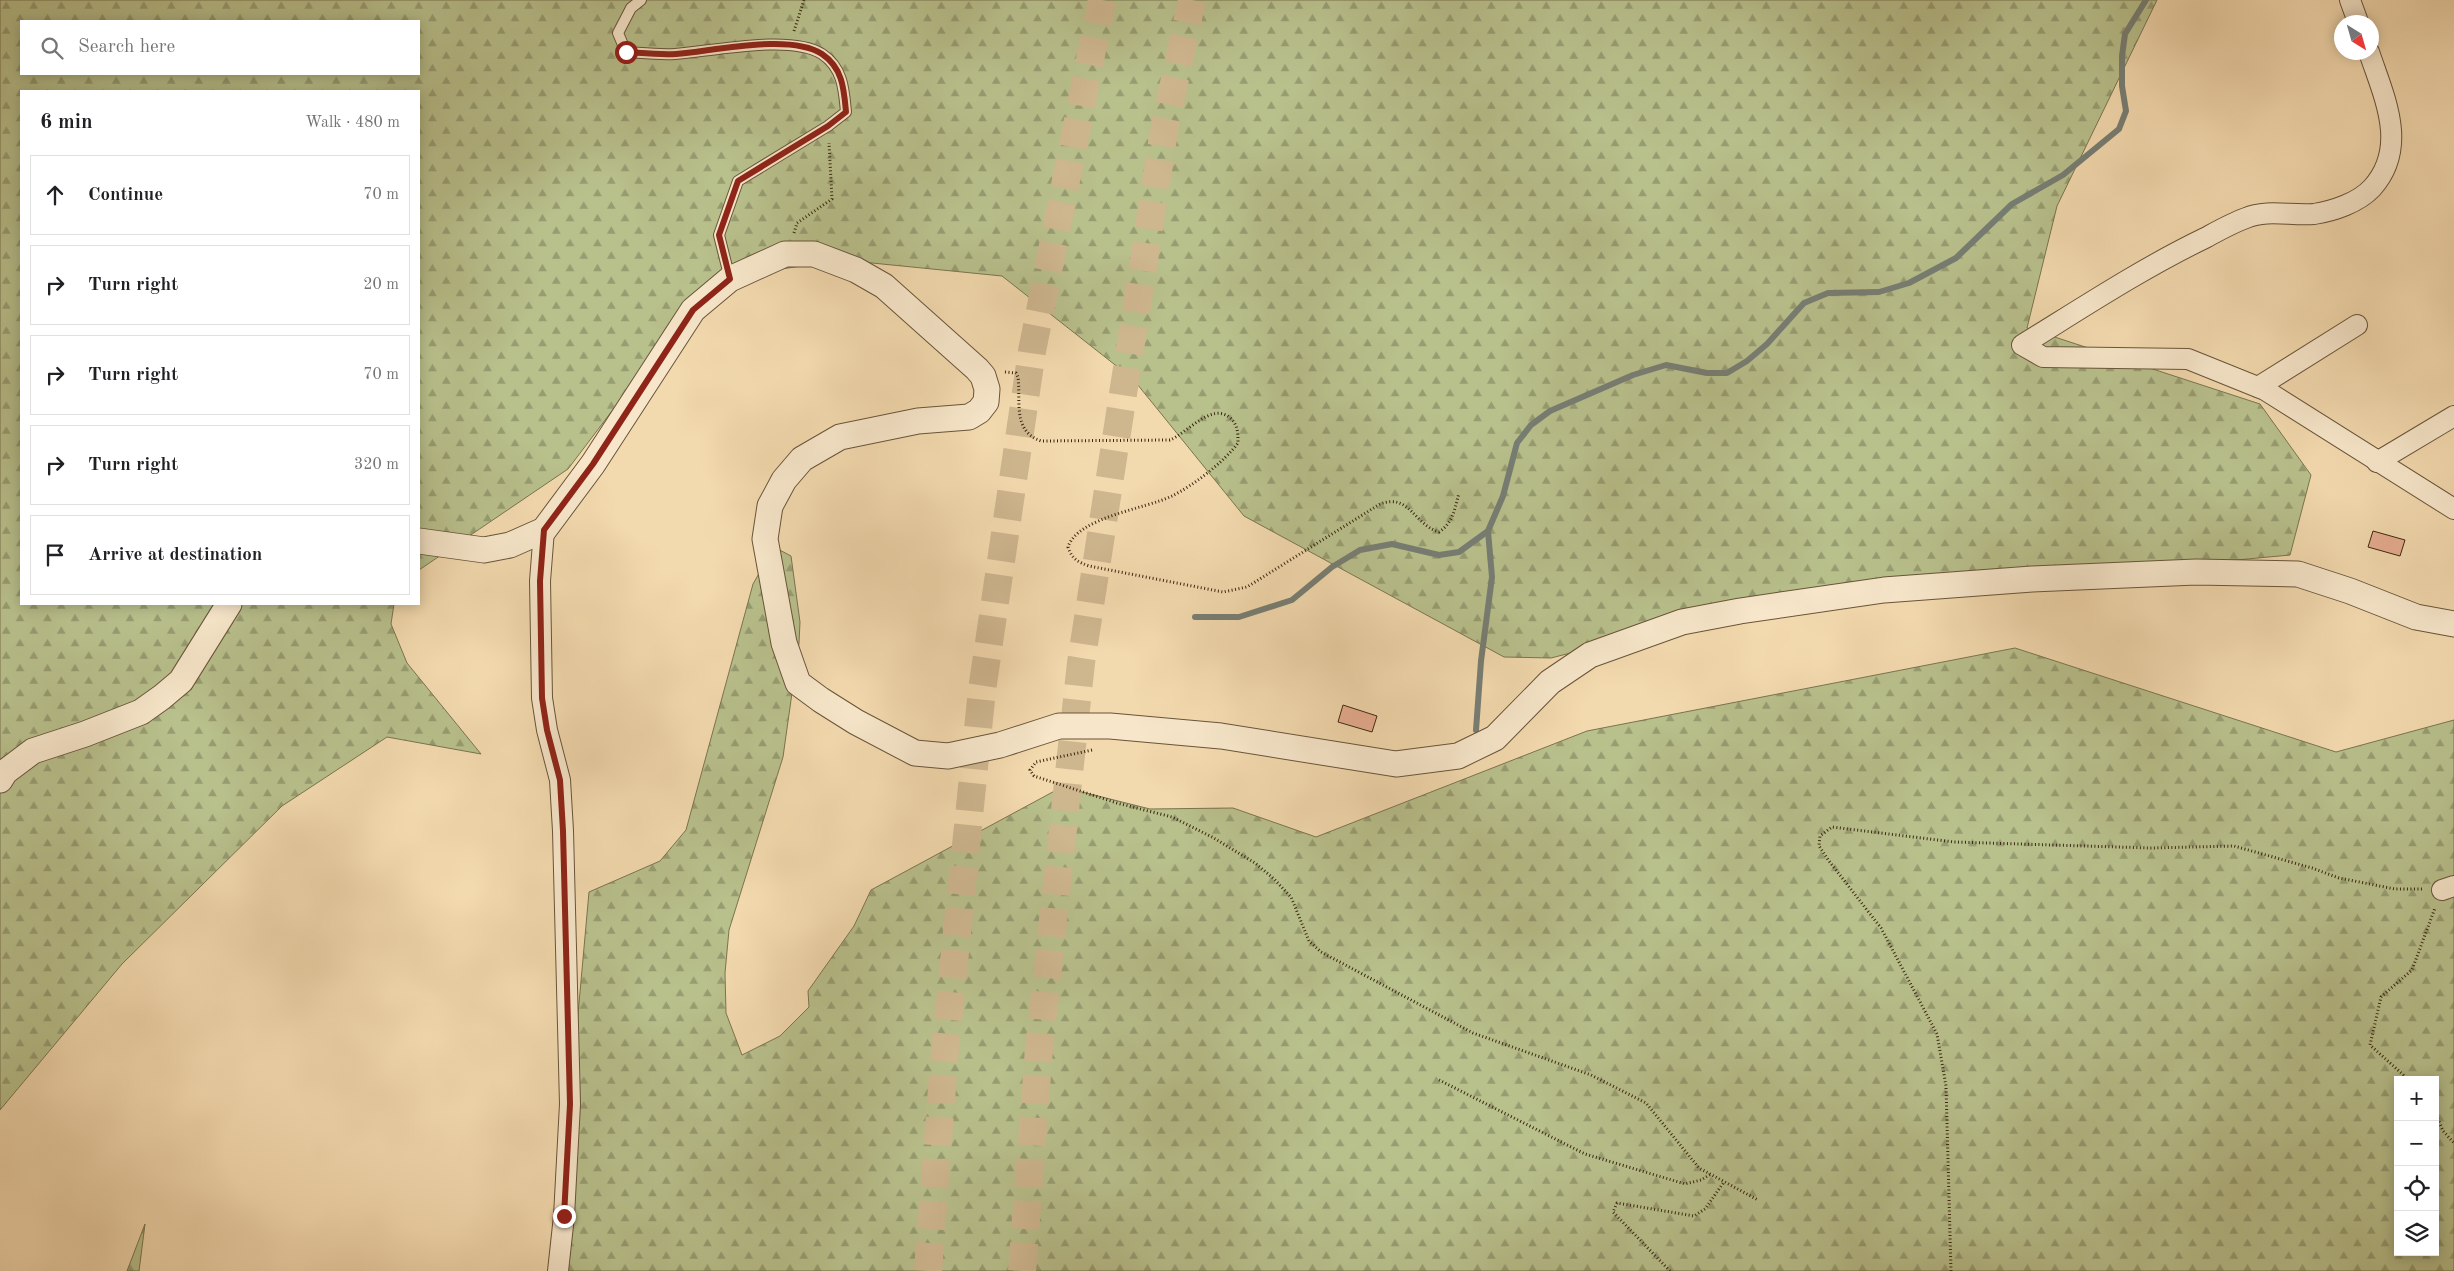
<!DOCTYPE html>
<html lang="en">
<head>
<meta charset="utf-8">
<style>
  body { margin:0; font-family:"Old Standard TT",serif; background:#f6f6f6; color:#202124 }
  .controls { position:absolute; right:15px; bottom:15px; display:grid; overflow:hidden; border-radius:0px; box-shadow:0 2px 12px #0003 }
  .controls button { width:45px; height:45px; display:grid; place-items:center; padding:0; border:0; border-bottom:1px solid #e0e0e0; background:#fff; color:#202124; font:25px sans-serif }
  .compass { position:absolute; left:2334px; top:15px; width:45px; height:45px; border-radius:50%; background:#fff; box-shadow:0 2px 12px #0003; rotate:143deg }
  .stop { position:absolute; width:15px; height:15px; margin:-11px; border:4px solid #8f2418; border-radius:50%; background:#fff }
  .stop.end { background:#8f2418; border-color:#fff; box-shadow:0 1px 5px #0008 }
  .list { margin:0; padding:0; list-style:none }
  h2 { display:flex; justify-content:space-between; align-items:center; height:65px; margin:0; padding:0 20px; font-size:21px }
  h2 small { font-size:16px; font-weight:400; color:#757577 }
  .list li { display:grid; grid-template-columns:32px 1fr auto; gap:15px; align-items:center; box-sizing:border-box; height:80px; margin:0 10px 10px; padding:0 10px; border:1px solid #e0e0e0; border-radius:0px }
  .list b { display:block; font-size:19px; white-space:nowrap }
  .list em { font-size:16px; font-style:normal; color:#757577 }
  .icon { flex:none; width:28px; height:28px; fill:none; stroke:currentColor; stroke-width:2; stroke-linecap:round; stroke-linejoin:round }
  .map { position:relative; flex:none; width:2454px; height:1271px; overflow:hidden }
  .search { position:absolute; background:#fff; box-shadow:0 2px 12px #0003; left:20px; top:20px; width:400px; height:55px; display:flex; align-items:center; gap:12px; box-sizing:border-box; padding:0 18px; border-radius:0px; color:#757577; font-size:19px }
  .panel { position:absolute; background:#fff; box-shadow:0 2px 12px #0003; left:20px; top:90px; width:400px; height:515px; border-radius:0px }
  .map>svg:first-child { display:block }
</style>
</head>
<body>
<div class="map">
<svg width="2454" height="1271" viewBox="0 0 2454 1271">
  <defs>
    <pattern id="forest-firs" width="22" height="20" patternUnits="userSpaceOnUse" patternTransform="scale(1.25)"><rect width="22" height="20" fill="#b8c08c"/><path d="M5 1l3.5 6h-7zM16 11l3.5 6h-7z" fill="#979c71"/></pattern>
  </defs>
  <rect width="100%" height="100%" fill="#f3d9ae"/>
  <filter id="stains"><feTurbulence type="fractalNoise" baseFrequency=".004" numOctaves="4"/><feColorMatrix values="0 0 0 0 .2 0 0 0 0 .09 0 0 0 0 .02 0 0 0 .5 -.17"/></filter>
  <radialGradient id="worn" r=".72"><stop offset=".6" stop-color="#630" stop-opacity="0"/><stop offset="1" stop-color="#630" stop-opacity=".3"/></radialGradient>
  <!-- forest -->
  <g fill="url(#forest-firs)" stroke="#7a744f" fill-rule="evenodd">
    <path d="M0,0h2157l-100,206 -30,122 233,76 51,71 -21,80 -533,50 -206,53 -47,-1 -260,-141 -111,-137 -131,-103 -160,-16 -81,12 -71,36 -122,161 -149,101v-479h-398v513h373l-3,20 16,39 74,91 -94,-17 -105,69 -160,158 -122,146zM21,21h398v53h-398z"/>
    <path d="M774,547l17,9 9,66 -1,21 -16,114 -54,173 -4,43 1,40 16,42 38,-19 29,-29 -1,-16 46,-65 17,-36 191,-103 88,22 83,-1 83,29 271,-106 428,-83 321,104 118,-32v551h-1899l34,-379 71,-31 26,-31 67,-246zM2398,1080h37v172h-37z"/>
    <polygon points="145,1224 139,1271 127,1271"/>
  </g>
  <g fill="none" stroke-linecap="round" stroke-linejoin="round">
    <!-- stream -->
    <g stroke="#777e74" stroke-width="6">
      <polyline points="1195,617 1239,617 1292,600 1332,567 1360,550 1392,544 1439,555 1459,552 1488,531"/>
      <polyline points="1476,730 1481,661 1492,577 1488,531 1503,496 1517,443 1531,425 1550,411 1633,375 1666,365 1707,373 1727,373 1747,361 1767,344 1804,303 1828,293 1879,292 1909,283 1956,258 2012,204 2063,175 2119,129 2126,111 2122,86 2122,56 2125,34 2146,0"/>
    </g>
  </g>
  <!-- building -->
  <g fill="#e7ad91" stroke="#3b2812">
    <polygon points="2373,531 2405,540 2400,556 2368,547"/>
    <polygon points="1343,705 1377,716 1372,732 1338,722"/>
  </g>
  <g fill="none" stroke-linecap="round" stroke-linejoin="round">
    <!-- motorway-tunnel -->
    <g stroke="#ceb68f" stroke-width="28" stroke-dasharray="28 14" stroke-linecap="butt">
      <polyline points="928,1271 945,1049 982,690 1032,351 1102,0"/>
      <polyline points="1022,1271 1039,1049 1081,663 1165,125 1192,0"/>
    </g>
    <!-- service casing -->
    <g stroke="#695439" stroke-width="12">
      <path id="service" d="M641,0l-10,8 -13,25 8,19c16,1 33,3 49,2 38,-3 116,-20 147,0 21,14 22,36 24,58l-18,14 -90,55 -19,54 11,44"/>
    </g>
    <!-- minor casing -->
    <g stroke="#695439" stroke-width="22">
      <g id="minor">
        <polyline points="2350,0 2358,22"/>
        <path d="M2369,52c15,45 40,95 3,136 -14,15 -39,23 -58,26 -23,2 -47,-5 -68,4 -14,5 -28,13 -41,20 -64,31 -123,70 -183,107l21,12 145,2 77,31 189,119"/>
        <polyline points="2258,387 2357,325"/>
        <polyline points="2377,462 2454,416"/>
        <polyline points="544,530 540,581 542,698 547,730 560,780 563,831 570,1104 564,1216 558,1271"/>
        <polyline points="2442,890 2454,886"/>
      </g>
    </g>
    <!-- tertiary casing -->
    <g stroke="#695439" stroke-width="27">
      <g id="tertiary">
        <polyline points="419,541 484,550 510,545 544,530 593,464 693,310 730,279 785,254 814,254 856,270 884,286 977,369 983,376 987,389 986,402 979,411 969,417 918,421 840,437 802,459 784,480 770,506 765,539 784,643 798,683 821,700 856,722 915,753 948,756 1000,745 1059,726 1110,726 1221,736 1396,764 1458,756 1495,738 1550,682 1590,655 1682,622 1740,611 1884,590 2032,579 2196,572 2298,574 2350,591 2416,617 2454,624"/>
        <polyline points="0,780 5,772 33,751 85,734 141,712 162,697 181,681 229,604"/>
      </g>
    </g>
    <!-- path -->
    <g stroke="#3b2812" stroke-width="3" stroke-dasharray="1 2.5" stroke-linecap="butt">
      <polyline points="794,31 804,0"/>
      <polyline points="794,233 797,223 832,199 829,143"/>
      <path d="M1005,372l11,1 2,4c3,24 -6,54 23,64l129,-1c17,-7 41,-37 59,-23 9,7 9,16 9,26 -14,19 -44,42 -66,53 -27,13 -94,21 -104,51 4,12 10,15 21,19l134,26 24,-5 133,-83c30,-11 33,20 59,28 14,-9 16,-24 20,-39"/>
      <polyline points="1092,750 1036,762 1030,770 1034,776 1117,803 1172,817 1212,837 1255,863 1274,879 1291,897 1309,941 1321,952 1473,1033 1591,1075 1646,1103 1699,1168 1758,1200"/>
      <polyline points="1439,1080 1585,1154 1685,1184 1701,1180 1711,1174"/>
      <polyline points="2409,1080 2370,1045 2381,997 2412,970 2435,908"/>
      <polyline points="2435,1112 2443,1131 2454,1143"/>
      <polyline points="1670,1271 1613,1212 1617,1203 1694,1216 1705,1209 1724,1182"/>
      <polyline points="1951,1271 1946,1086 1937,1034 1881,928 1829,861 1819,846 1820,836 1832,827 1954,842 2151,848 2234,846 2312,868 2339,878 2395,889 2422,889"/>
    </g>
    <!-- service -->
    <use href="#service" stroke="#f7e6ca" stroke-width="10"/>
    <!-- minor -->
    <use href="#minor" stroke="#f7e6ca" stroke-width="20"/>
    <!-- tertiary -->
    <use href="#tertiary" stroke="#f7e6ca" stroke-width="25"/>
  </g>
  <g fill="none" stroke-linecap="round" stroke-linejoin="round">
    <!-- route -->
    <path stroke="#8f2418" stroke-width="6" d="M564,1216l6,-112 -7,-273 -3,-51 -13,-50 -5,-32 -2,-117 4,-51 49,-66 100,-154 37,-31 -11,-44 19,-54 90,-55 18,-14c-2,-22 -3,-44 -24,-58 -32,-21 -108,-3 -146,0 -17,1 -34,-1 -50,-2"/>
  </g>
  <rect width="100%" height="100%" filter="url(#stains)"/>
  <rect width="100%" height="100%" fill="url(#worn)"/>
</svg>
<div class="controls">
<button>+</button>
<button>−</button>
<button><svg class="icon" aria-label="locate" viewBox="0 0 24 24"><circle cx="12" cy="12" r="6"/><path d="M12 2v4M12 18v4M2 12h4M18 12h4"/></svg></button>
<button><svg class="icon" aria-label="layers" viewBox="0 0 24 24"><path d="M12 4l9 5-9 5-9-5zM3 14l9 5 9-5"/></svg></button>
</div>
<svg class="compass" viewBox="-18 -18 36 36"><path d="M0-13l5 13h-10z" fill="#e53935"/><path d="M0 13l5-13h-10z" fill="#757577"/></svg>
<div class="stop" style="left:626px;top:52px"></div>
<div class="stop end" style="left:564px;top:1216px"></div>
<div class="search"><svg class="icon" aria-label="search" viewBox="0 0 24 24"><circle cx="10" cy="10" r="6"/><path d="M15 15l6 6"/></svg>Search here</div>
<section class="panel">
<h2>6 min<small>Walk · 480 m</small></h2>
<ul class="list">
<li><svg class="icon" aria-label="ahead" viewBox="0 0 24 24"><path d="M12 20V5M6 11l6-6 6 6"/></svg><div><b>Continue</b></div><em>70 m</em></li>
<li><svg class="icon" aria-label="right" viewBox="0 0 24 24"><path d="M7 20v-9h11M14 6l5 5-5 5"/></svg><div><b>Turn right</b></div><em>20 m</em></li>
<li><svg class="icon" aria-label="right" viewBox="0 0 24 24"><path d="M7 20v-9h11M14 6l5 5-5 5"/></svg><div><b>Turn right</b></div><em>70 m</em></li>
<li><svg class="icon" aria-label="right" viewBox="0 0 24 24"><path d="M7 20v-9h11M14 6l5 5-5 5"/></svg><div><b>Turn right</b></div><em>320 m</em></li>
<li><svg class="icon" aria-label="arrive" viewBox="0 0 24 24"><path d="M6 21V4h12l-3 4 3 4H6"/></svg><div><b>Arrive at destination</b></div></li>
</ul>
</section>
</div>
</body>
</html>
